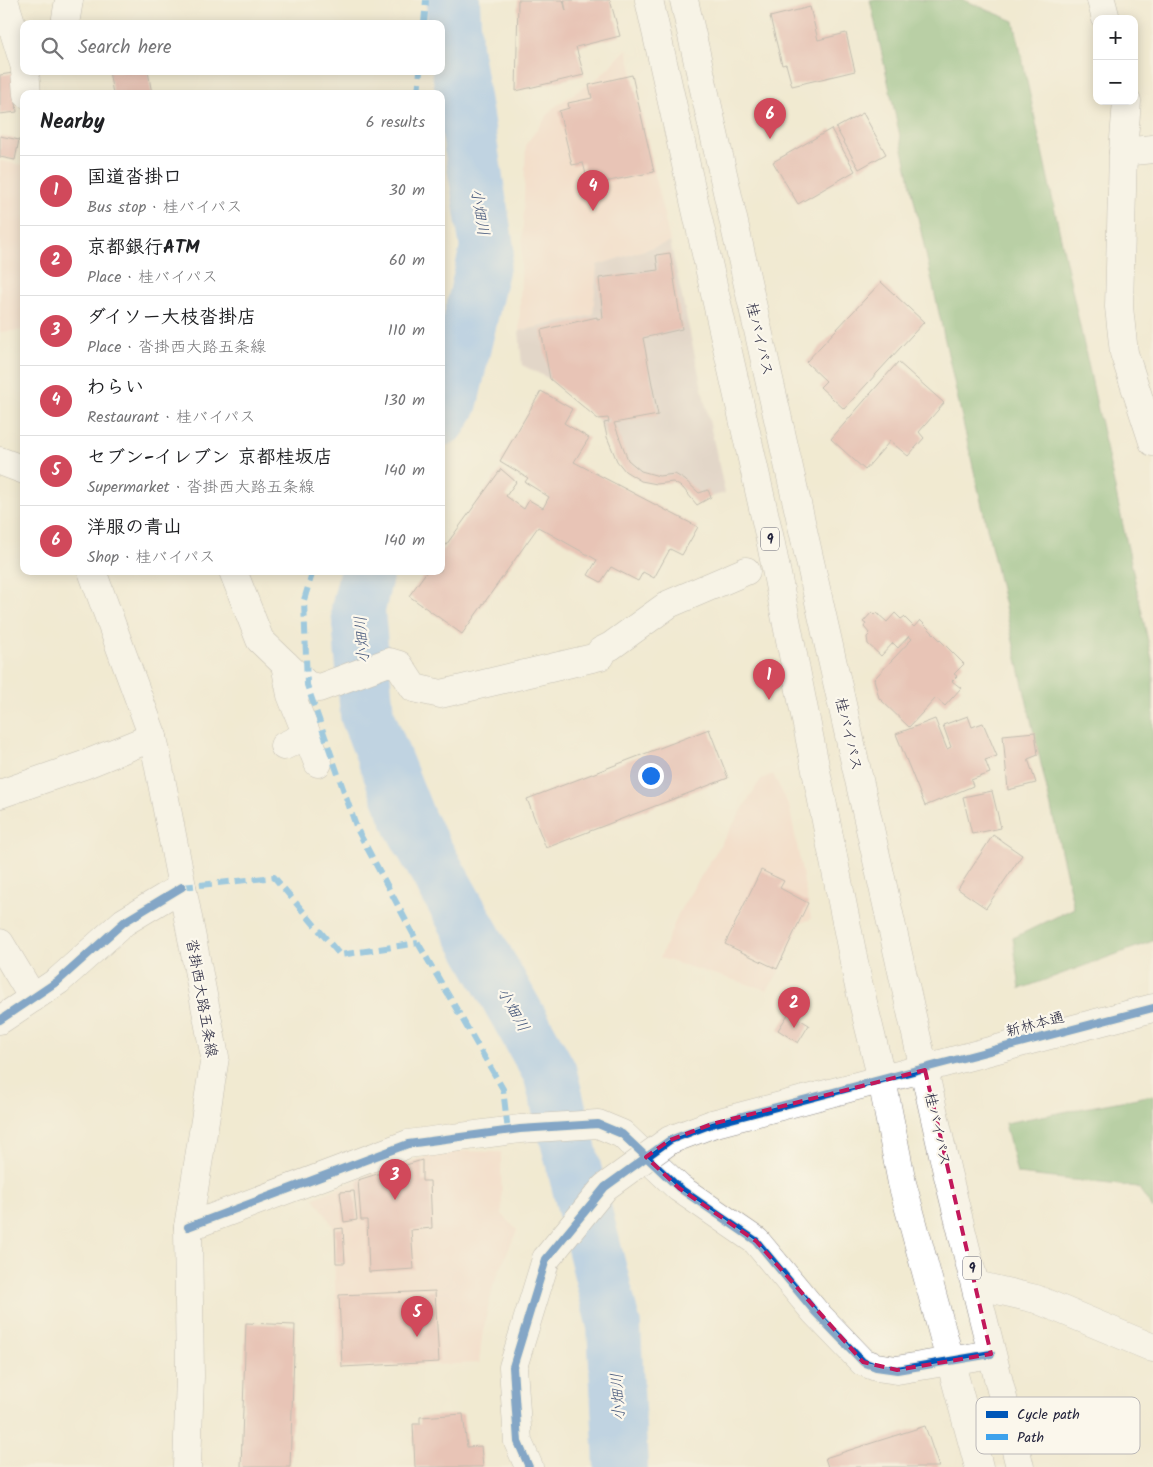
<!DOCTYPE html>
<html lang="en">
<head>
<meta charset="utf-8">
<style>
  body { margin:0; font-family:Kalam,"Klee One",sans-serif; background:#f2f2f2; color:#202124 }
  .controls { position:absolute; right:15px; top:15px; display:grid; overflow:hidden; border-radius:10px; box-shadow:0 2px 12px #0003 }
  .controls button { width:45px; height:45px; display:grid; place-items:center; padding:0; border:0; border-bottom:1px solid #e0e0e0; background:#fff; color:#202124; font:25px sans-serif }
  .you { position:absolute; left:650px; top:775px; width:18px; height:18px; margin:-12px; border:4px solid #fff; border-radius:50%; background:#1a73e8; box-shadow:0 0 0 8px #1a73e833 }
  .badge { display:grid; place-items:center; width:32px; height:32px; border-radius:50%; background:#d1495b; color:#fff; font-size:16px; font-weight:700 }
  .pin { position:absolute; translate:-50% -41px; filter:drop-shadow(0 1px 2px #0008) }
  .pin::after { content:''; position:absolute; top:26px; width:18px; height:15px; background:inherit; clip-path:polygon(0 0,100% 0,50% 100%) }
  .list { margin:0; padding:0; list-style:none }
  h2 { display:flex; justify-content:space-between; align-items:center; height:65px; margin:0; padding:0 20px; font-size:21px }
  h2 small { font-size:16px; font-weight:400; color:#757577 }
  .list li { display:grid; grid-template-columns:32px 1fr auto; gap:15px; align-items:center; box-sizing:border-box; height:70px; padding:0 20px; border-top:1px solid #e0e0e0 }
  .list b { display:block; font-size:19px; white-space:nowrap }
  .list p { margin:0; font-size:16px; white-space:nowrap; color:#757577 }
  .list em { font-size:16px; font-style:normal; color:#757577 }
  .icon { flex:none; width:28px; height:28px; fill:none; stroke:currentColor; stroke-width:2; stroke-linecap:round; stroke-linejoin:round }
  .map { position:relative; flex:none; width:1153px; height:1467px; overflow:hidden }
  .search { position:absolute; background:#fff; box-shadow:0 2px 12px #0003; left:20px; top:20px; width:425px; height:55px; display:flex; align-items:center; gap:12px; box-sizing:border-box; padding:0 18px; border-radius:10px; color:#757577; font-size:19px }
  .panel { position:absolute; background:#fff; box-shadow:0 2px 12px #0003; left:20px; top:90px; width:425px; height:485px; border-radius:10px }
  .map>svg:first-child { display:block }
</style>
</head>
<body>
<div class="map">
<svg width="1153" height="1467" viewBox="0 0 1153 1467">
  <rect width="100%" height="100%" fill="#fbf7ec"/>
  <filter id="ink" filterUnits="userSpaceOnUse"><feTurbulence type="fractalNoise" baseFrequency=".02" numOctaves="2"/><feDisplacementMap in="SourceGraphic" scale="10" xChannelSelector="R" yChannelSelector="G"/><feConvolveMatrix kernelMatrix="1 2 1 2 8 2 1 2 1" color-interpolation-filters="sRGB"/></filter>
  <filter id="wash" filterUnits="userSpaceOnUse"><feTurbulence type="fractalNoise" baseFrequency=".0096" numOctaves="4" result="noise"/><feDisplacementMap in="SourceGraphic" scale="20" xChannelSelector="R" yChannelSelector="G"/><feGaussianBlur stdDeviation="1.12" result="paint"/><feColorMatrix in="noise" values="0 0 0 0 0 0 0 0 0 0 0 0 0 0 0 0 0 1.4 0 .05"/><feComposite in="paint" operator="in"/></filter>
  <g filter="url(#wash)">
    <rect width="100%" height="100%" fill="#f1ead1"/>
    <!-- built -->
    <g fill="#f5d2c2">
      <polygon points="627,49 670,242 597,265 593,315 519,331 526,144 553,108 600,76"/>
      <polygon points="0,161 24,165 24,330 0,332"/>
      <polygon points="773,774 790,809 811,919 801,923 777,976 767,990 660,958 679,912 761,779"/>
      <polygon points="457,1151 501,1152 502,1214 517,1230 493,1286 482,1337 479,1363 338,1369 333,1226 314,1198 377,1171 429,1156"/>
    </g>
    <!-- industrial -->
    <polygon fill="#d1bfbd" points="670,242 725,493 711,497 697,505 683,488 673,482 657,484 641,481 625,471 617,461 598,419 550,379 522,365 519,331 593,315 597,265"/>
    <!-- forest -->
    <g fill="#76b06f" stroke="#4c6955">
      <polygon points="870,0 964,0 1014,21 1153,664 1153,941 1020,989 1013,938 1074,908 968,445"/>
      <polygon points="1153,1095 1153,1209 1138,1187 1017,1174 1005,1123"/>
    </g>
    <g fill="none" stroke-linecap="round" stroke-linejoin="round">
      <!-- river -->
      <g stroke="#86b9f3" stroke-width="54">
        <polyline points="441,419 451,402 487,248 455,47 453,0"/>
        <polyline points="367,571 358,610 367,715 410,823 550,1073 614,1326 621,1467"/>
      </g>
    </g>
    <g id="blocks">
      <!-- building -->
      <g fill="#dd9794">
        <polygon points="518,0 563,0 566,11 564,0 610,0 620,36 576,47 584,75 516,91"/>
        <polygon points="810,7 818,40 846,33 855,71 792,86 786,64 782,65 770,17"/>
        <polygon points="109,71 148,71 152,94 113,94"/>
        <polygon points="13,73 17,112 0,114 0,75"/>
        <polygon points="632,75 654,172 589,185 583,163 572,165 559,111 569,108 568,103 592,98 589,85"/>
        <polygon points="863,113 886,154 859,169 836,128"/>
        <polygon points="831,129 855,171 798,204 773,162"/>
        <polygon points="0,136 19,140 15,160 0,157"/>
        <polygon points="670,253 682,329 643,338 658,415 614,423 628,460 641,471 659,476 675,474 685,480 699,493 708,490 711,497 697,505 683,488 673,482 657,484 641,481 625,471 617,461 607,437 604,423 609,422 608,418 598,419 550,379 541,330 597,317 597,319 603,318 599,278 658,270 656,255"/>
        <polygon points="881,282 924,322 844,409 820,387 826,381 806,362"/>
        <polygon points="898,362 944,403 919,432 924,438 908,456 890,441 865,470 831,439"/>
        <polygon points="541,391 572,409 564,423 589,438 574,462 698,527 682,555 670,549 654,578 643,572 638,581 611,567 601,582 588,575 597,560 538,527 462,634 409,596 427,571 441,571 441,552 501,469 516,482 506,496 524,509 529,500 543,508 549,497 525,482 528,478 500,461"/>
        <polygon points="872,612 875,615 877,613 887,622 895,613 901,619 904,617 914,627 920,620 964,664 954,674 957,676 952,681 961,688 945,706 936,698 909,727 879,698 874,679 912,639 909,636 898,648 893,643 881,656 868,644 867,637 870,634 864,627 866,624 863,622"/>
        <polygon points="968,716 972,727 983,723 997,756 985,760 990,773 971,780 973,786 925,806 896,734 935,719 947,749 951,747 943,725"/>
        <polygon points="709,729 728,778 546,848 527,799"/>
        <polygon points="1035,732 1038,755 1028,759 1036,783 1008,790 1003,735"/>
        <polygon points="992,791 1001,828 972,834 963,797"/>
        <polygon points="993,835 1022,855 986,908 958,889"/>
        <polygon points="761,870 784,881 780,888 808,903 777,969 725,944"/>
        <polygon points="789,1013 809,1025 798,1043 778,1030"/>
        <polygon points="422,1160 422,1181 430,1181 432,1228 411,1230 414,1269 369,1272 367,1220 361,1220 358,1180"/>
        <polygon points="354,1191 357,1220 344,1222 340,1192"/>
        <polygon points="343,1228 345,1263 336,1263 335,1229"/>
        <polygon points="435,1291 439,1362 342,1367 339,1295"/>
        <polygon points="246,1323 295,1325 290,1467 241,1467"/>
        <polygon points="463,1414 467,1447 481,1446 483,1467 415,1467 413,1424 420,1424 420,1417"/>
        <polygon points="925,1426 939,1467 828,1467 825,1458"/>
      </g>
    </g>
  </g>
  <g filter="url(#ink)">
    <use href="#blocks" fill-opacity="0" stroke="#8a8686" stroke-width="1"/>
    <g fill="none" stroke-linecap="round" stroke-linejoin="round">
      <!-- minor casing -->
      <g stroke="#8a8686" stroke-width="29">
        <g id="minor">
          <polyline points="1101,0 1106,19"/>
          <polyline points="65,24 69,0"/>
          <polyline points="1127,101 1123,152 1119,307 1124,353 1153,442"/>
          <polyline points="1123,152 1153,149"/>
          <polyline points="0,461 24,470"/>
          <polyline points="233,571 260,640 307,685 319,688 389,662 399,665 414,688 441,694 601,656 601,651 611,646 669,604 746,571"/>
          <polyline points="285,664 291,695 318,763"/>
          <polyline points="284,746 307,735"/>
          <polyline points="0,794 84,765 153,737"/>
          <polyline points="0,943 33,998"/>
          <polyline points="0,1020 58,981 124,922 182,887"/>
          <polyline points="712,1124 1153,1008"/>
          <polyline points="188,1227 408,1144 520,1129 598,1124 622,1134 679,1188 756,1241 815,1312 863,1362 876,1367 897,1370 991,1354"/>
          <polyline points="976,1285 1036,1299 1153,1348"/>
          <polyline points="529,1467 518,1442 513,1367 546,1259"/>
        </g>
      </g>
      <!-- major casing -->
      <g stroke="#8a8686" stroke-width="29">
        <g id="major">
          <polyline points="4,0 24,64"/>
          <polyline points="25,71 27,94"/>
          <polyline points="92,571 153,737 215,1057 188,1227 190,1376 187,1467"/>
        </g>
      </g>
      <!-- highway casing -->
      <g stroke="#8a8686" stroke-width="29">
        <g id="highway">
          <polyline points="649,0 770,539 858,982 882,1080 902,1183 979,1467"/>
          <polyline points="684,0 947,1172 1020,1467"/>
        </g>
      </g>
      <!-- minor -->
      <use href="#minor" stroke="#fff" stroke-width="28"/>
      <!-- major -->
      <use href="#major" stroke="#fff" stroke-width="28"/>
      <!-- highway -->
      <use href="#highway" stroke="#fff" stroke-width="28"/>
      <!-- minor-bridge casing -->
      <g stroke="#8a8686" stroke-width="29" stroke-linecap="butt">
        <polyline id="minor-bridge" points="546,1259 605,1187 670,1140 712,1124"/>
      </g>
      <!-- minor-bridge -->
      <use href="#minor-bridge" stroke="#fff" stroke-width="28"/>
      <!-- quiet -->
      <g stroke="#3ea2ec" stroke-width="6" stroke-dasharray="12 6" stroke-linecap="butt">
        <polyline points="424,24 426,0"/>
        <polyline points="418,94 420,71"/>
        <polyline points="313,571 304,600 307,685 357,829 418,943 503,1089 508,1131"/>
        <polyline points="182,887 274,877 340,955 418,943"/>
      </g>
      <!-- cycleway casing -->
      <g stroke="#fbf7ec" stroke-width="11">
        <g id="cycleway">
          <polyline points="0,1020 58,981 124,922 182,887"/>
          <polyline points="188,1227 408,1144 520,1129 598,1124 622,1134 679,1188 756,1241 815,1312 863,1362 876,1367 897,1370 991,1354"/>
          <polyline points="529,1467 518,1442 513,1367 546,1259 605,1187 670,1140 712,1124 1153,1008"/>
        </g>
      </g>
      <!-- cycleway -->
      <use href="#cycleway" stroke="#0057b8" stroke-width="8"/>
    </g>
  </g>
  <!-- marked area -->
  <path d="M0 0H1153V1467H0ZM925,1070l66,284 -94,16 -34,-8 -107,-121 -77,-53 -33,-31 24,-17 42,-16z" fill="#f1ead1" fill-opacity=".55" fill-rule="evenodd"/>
  <path fill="none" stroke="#c2185b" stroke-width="4" stroke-dasharray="10 6" stroke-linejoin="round" d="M925,1070l66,284 -94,16 -34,-8 -107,-121 -77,-53 -33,-31 24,-17 42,-16z"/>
  <g text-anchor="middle" stroke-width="4.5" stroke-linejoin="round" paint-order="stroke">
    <!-- shield labels -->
    <g fill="#fbf7ec" stroke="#636270" stroke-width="1">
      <rect x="761" y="527.5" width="18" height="23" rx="4"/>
      <rect x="963" y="1256.5" width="18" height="23" rx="4"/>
    </g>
    <g font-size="14" font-weight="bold" fill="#22223b">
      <text x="770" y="544">9</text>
      <text x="972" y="1273">9</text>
    </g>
    <!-- street labels -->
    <g font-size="15" fill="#22223b" stroke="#fbf7ec">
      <text transform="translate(760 339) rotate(77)" y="5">桂バイパス</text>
      <text transform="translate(849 734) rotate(77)" y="5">桂バイパス</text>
      <text transform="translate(202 998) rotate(80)" y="5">沓掛西大路五条線</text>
      <text transform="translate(1035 1024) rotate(-15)" y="5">新林本通</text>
      <text transform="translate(938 1129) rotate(78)" y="5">桂バイパス</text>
    </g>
    <!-- water labels -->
    <g font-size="16" font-style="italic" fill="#45577b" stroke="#fbf7ec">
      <text transform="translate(481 212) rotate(81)" y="6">小畑川</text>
      <text transform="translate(361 640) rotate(-94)" y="6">小畑川</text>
      <text transform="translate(514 1009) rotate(61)" y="6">小畑川</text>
      <text transform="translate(617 1397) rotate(-93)" y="6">小畑川</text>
    </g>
  </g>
  <!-- legend -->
  <rect x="976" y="1397" width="164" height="57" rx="8" fill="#fbf7ec" stroke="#bab7b7" stroke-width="1"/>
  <rect x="986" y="1411" width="22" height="7" fill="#0057b8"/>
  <rect x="986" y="1434" width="22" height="6" fill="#3ea2ec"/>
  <g font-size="14" fill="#22223b">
    <text x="1017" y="1419">Cycle path</text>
    <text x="1017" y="1442">Path</text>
  </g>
</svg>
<div class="controls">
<button>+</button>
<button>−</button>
</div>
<div class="you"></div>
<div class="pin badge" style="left:769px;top:700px">1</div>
<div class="pin badge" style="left:794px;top:1028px">2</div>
<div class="pin badge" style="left:395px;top:1200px">3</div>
<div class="pin badge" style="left:593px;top:211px">4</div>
<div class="pin badge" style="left:417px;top:1337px">5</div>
<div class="pin badge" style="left:770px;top:139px">6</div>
<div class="search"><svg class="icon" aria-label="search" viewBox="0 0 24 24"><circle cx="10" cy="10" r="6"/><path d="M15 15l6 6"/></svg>Search here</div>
<section class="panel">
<h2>Nearby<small>6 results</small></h2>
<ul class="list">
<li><span class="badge">1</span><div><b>国道沓掛口</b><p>Bus stop · 桂バイパス</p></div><em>30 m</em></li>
<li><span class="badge">2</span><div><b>京都銀行ATM</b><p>Place · 桂バイパス</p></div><em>60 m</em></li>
<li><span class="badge">3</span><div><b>ダイソー大枝沓掛店</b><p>Place · 沓掛西大路五条線</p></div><em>110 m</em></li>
<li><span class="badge">4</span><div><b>わらい</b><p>Restaurant · 桂バイパス</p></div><em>130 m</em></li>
<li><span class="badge">5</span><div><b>セブン-イレブン 京都桂坂店</b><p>Supermarket · 沓掛西大路五条線</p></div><em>140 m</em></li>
<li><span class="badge">6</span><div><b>洋服の青山</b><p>Shop · 桂バイパス</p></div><em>140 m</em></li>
</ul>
</section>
</div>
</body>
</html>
